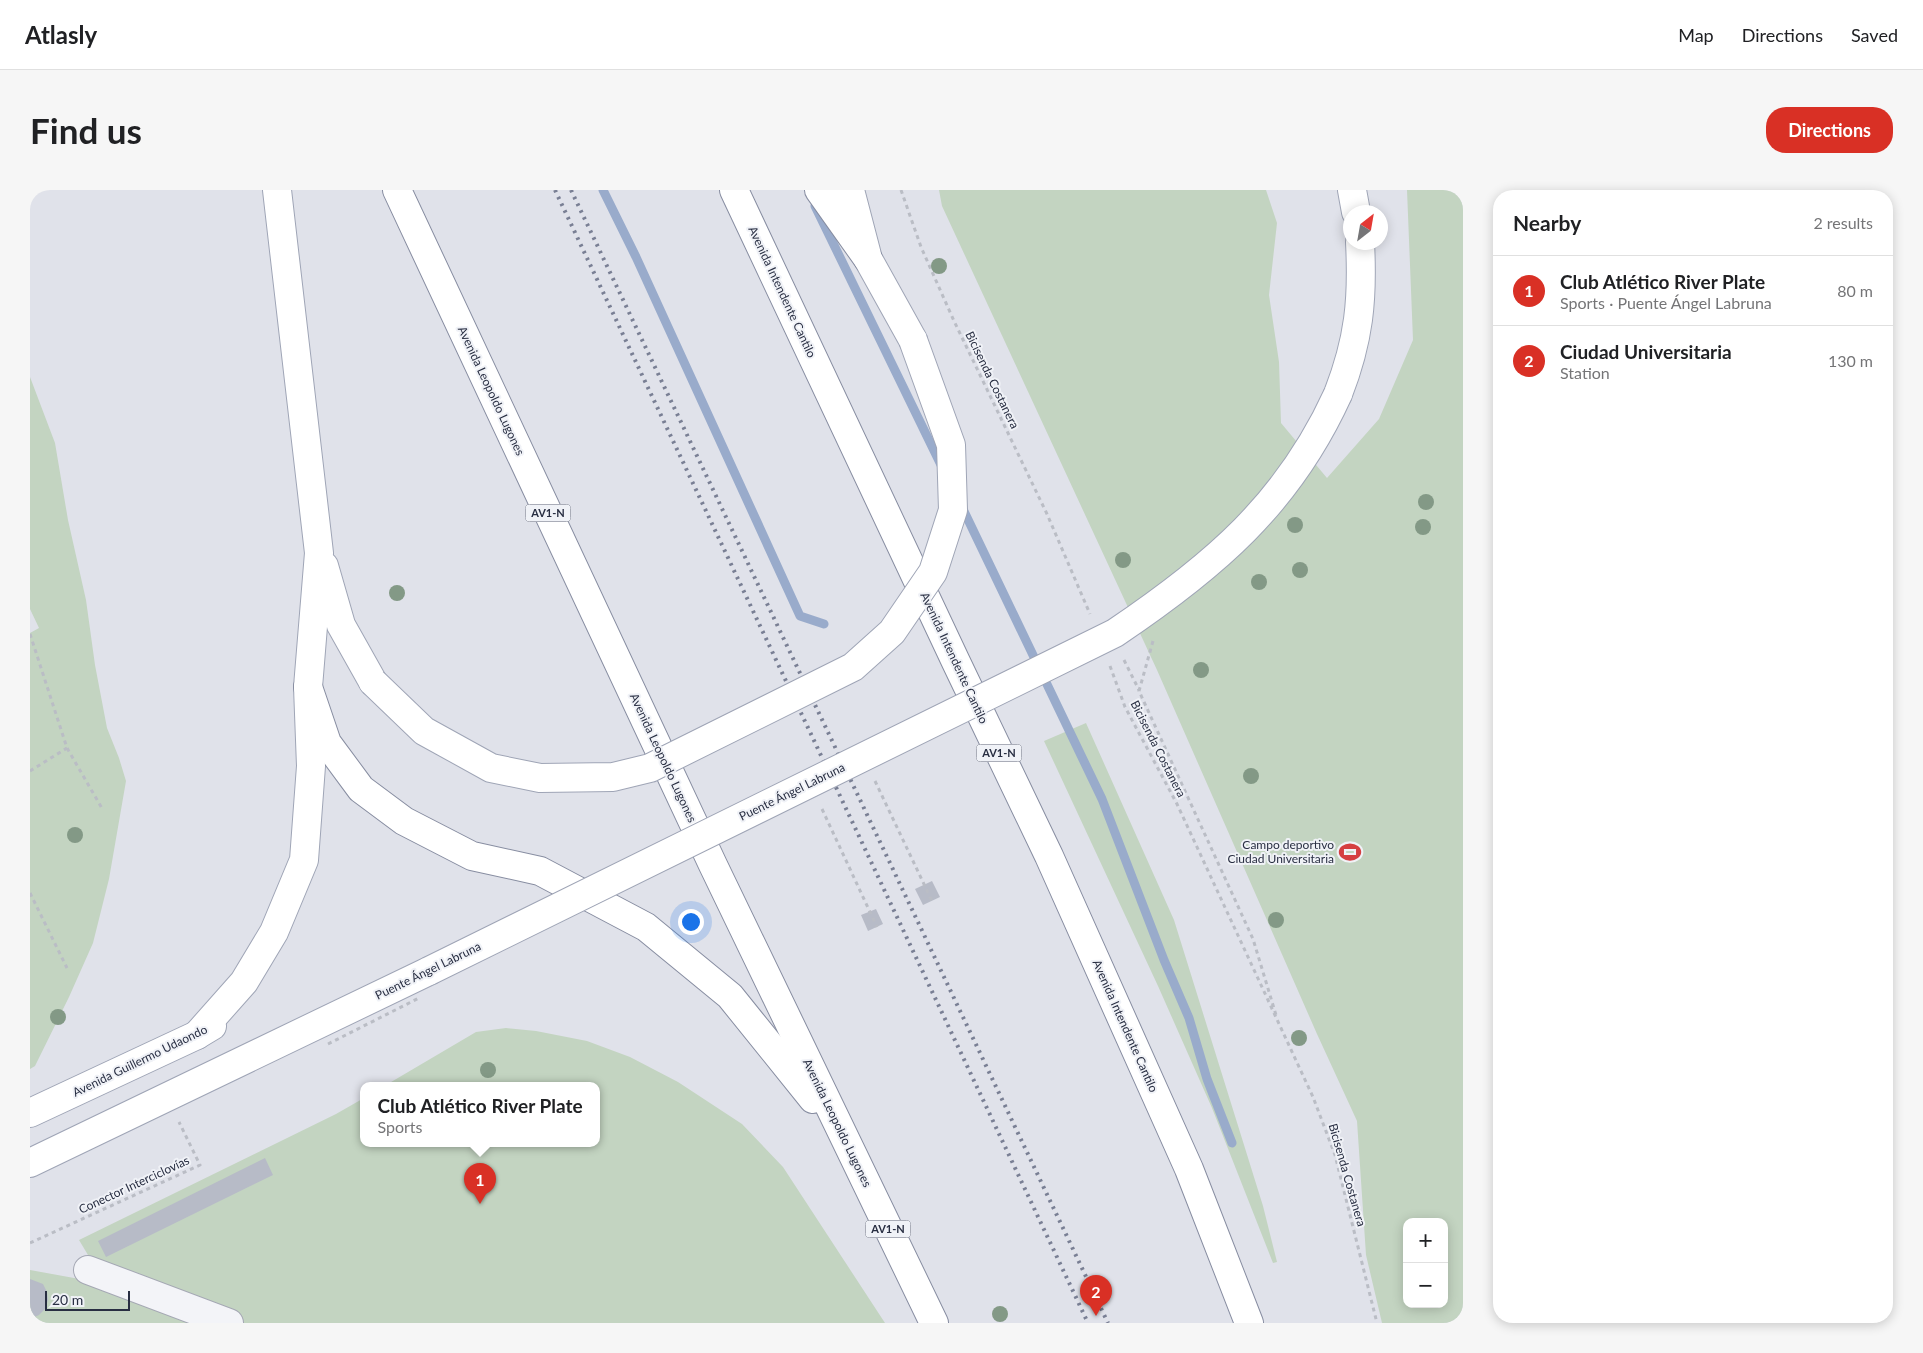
<!DOCTYPE html>
<html lang="en">
<head>
<meta charset="utf-8">
<style>
  body { margin:0; font-family:Lato,sans-serif; background:#f6f6f6; color:#202124 }
  .controls { position:absolute; right:15px; bottom:15px; display:grid; overflow:hidden; border-radius:10px; box-shadow:0 2px 12px #0003 }
  .controls button { width:45px; height:45px; display:grid; place-items:center; padding:0; border:0; border-bottom:1px solid #e0e0e0; background:#fff; color:#202124; font:25px sans-serif }
  .compass { position:absolute; left:1313px; top:15px; width:45px; height:45px; border-radius:50%; background:#fff; box-shadow:0 2px 12px #0003; rotate:31deg }
  .scale { position:absolute; left:15px; bottom:12px; width:85px; box-sizing:border-box; padding-left:5px; border:2px solid #282e42; border-top:0; font-size:14px; line-height:18px; white-space:nowrap; color:#282e42; -webkit-text-stroke:4px #f0f2f7; paint-order:stroke }
  .you { position:absolute; left:660px; top:731px; width:18px; height:18px; margin:-12px; border:4px solid #fff; border-radius:50%; background:#1a73e8; box-shadow:0 0 0 8px #1a73e833 }
  .badge { display:grid; place-items:center; width:32px; height:32px; border-radius:50%; background:#d93025; color:#fff; font-size:16px; font-weight:700 }
  .pin { position:absolute; translate:-50% -41px; filter:drop-shadow(0 1px 2px #0008) }
  .pin::after { content:''; position:absolute; top:26px; width:18px; height:15px; background:inherit; clip-path:polygon(0 0,100% 0,50% 100%) }
  .popup { position:absolute; left:330px; top:892px; width:240px; height:65px; box-sizing:border-box; display:grid; place-content:center; border-radius:10px; background:#fff; filter:drop-shadow(0 1px 4px #0005); font-size:16px; white-space:nowrap; color:#757577 }
  .popup b { font-size:19px; color:#202124 }
  .popup::after { content:''; position:absolute; left:50%; top:100%; margin-left:-10px; border:10px solid transparent; border-top-color:#fff }
  .list { margin:0; padding:0; list-style:none }
  h2 { display:flex; justify-content:space-between; align-items:center; height:65px; margin:0; padding:0 20px; font-size:21px }
  h2 small { font-size:16px; font-weight:400; color:#757577 }
  .list li { display:grid; grid-template-columns:32px 1fr auto; gap:15px; align-items:center; box-sizing:border-box; height:70px; padding:0 20px; border-top:1px solid #e0e0e0 }
  .list b { display:block; font-size:19px; white-space:nowrap }
  .list p { margin:0; font-size:16px; white-space:nowrap; color:#757577 }
  .list em { font-size:16px; font-style:normal; color:#757577 }
  .map { position:relative; flex:none; width:1433px; height:1133px; overflow:hidden; border-radius:20px }
  header { display:flex; align-items:center; gap:30px; box-sizing:border-box; height:70px; padding:0 25px; background:#fff; border-bottom:1px solid #e0e0e0 }
  header strong { font-size:24px }
  nav { display:flex; gap:28px; margin-inline-start:auto; font-size:18px }
  .intro { display:flex; align-items:center; justify-content:space-between; box-sizing:border-box; height:120px; padding:0 30px }
  h1 { margin:0; font-size:35px }
  .button { padding:12px 22px; border-radius:20px; background:#d93025; color:#fff; font-size:18px; font-weight:700 }
  main { display:flex; gap:30px; padding:0 30px }
  aside { flex:1; background:#fff; border-radius:20px; box-shadow:0 2px 12px #0003 }
  .map>svg:first-child { display:block }
</style>
</head>
<body>
<header>
<strong>Atlasly</strong>
<nav><a>Map</a><a>Directions</a><a>Saved</a></nav>
</header>
<div class="intro"><h1>Find us</h1><a class="button">Directions</a></div>
<main>
<div class="map">
<svg width="1433" height="1133" viewBox="0 0 1433 1133">
  <rect width="100%" height="100%" fill="#e0e2ea"/>
  <!-- green -->
  <g fill="#c3d4c1" fill-rule="evenodd">
    <path d="M909,0h327l11,33 -8,72 10,67 2,61 46,55 52,-59 34,-79 -6,-150h56v1133h-81l-16,-68 -9,-134 -40,-87 -160,-364 -215,-464zM1377,1032h37v82h-37z"/>
    <polygon points="0,187 25,253 38,330 56,410 65,475 77,538 89,568 96,591 79,689 63,753 39,807 5,876 0,879 0,443 9,438 0,419"/>
    <polygon points="1056,533 1144,730 1233,1016 1247,1072 1243,1073 1182,918 1128,796 1014,551"/>
    <polygon points="476,838 506,841 557,851 600,867 648,892 712,934 753,977 855,1133 0,1133 0,1080 55,1090 61,1070 49,1050 306,924 334,908 334,953 566,953 566,895 356,895 446,842"/>
  </g>
  <g fill="none" stroke-linecap="round" stroke-linejoin="round">
    <!-- stream -->
    <g stroke="#99abcb" stroke-width="9">
      <polyline points="573,0 606,67 770,426 794,434"/>
      <polyline points="785,16 913,279"/>
      <polyline points="931,315 1072,609 1134,770 1159,828 1177,889 1202,953"/>
    </g>
  </g>
  <!-- building -->
  <g fill="#b7bbc7">
    <polygon points="902,691 910,707 893,715 885,699"/>
    <polygon points="846,719 853,734 838,741 831,725"/>
    <polygon points="235,968 243,985 76,1067 68,1051"/>
    <polygon points="0,1089 13,1094 17,1102 18,1110 15,1119 9,1125 0,1129"/>
  </g>
  <g fill="none" stroke-linecap="round" stroke-linejoin="round">
    <!-- minor casing -->
    <g stroke="#a5a8b4" stroke-width="30">
      <polyline id="minor" points="58,1080 199,1133"/>
    </g>
    <!-- major casing -->
    <g stroke="#9fa5b6" stroke-width="30">
      <g id="major">
        <polyline points="820,0 838,69 883,150"/>
        <polyline points="1322,0 1326,22"/>
        <path d="M1308,204c21,-54 25,-94 22,-152"/>
        <polyline points="294,376 311,435 343,492"/>
        <polyline points="167,845 214,792 244,742 274,670 281,576 278,497 289,363 247,0"/>
        <polyline points="0,923 167,845 182,836"/>
        <polyline points="0,973 399,781"/>
      </g>
    </g>
    <!-- highway casing -->
    <g stroke="#878da1" stroke-width="30">
      <g id="highway">
        <polyline points="367,0 683,675 904,1133"/>
        <polyline points="704,0 926,472 1019,666 1159,979 1219,1133"/>
        <polyline points="789,0 838,69"/>
        <polyline points="278,497 297,553 331,599 374,631 442,666 510,681 616,737 700,806 783,909"/>
      </g>
    </g>
    <!-- path -->
    <g stroke="#babdc5" stroke-width="3" stroke-dasharray="4 4" stroke-linecap="butt">
      <polyline points="871,0 891,57 924,131 1017,324 1060,424"/>
      <polyline points="0,444 37,558 73,620"/>
      <polyline points="1123,451 1109,501 1223,749 1246,825"/>
      <polyline points="1094,470 1109,500"/>
      <polyline points="1080,476 1095,517 1147,614 1283,907 1305,965 1347,1133"/>
      <polyline points="0,581 37,558"/>
      <polyline points="845,591 902,711"/>
      <polyline points="792,619 847,737"/>
      <polyline points="0,703 37,778"/>
      <polyline points="0,1053 170,975 149,932"/>
    </g>
    <!-- minor -->
    <use href="#minor" stroke="#f3f4f8" stroke-width="28"/>
    <!-- major -->
    <use href="#major" stroke="#fff" stroke-width="28"/>
    <!-- highway -->
    <use href="#highway" stroke="#fff" stroke-width="28"/>
    <!-- rail -->
    <g stroke="#797f94" stroke-width="4" stroke-dasharray="2.5 5" stroke-linecap="butt">
      <polyline points="525,0 1058,1133"/>
      <polyline points="541,0 1078,1133"/>
    </g>
    <!-- major-bridge casing -->
    <g stroke="#9fa5b6" stroke-width="30" stroke-linecap="butt">
      <g id="major-bridge">
        <polyline points="343,492 394,541 461,578 510,588 583,587 620,578 823,477 862,442 903,382 923,320 921,255 883,150"/>
        <path d="M399,781l686,-338c98,-66 173,-129 223,-239"/>
      </g>
    </g>
    <!-- path-bridge -->
    <polyline stroke="#babdc5" stroke-width="3" stroke-dasharray="4 4" stroke-linecap="butt" points="298,854 389,808"/>
    <!-- major-bridge -->
    <use href="#major-bridge" stroke="#fff" stroke-width="28"/>
  </g>
  <!-- trees -->
  <g fill="#839986">
    <circle cx="909" cy="76" r="8"/>
    <circle cx="1396" cy="312" r="8"/>
    <circle cx="1265" cy="335" r="8"/>
    <circle cx="1393" cy="337" r="8"/>
    <circle cx="1093" cy="370" r="8"/>
    <circle cx="1270" cy="380" r="8"/>
    <circle cx="1229" cy="392" r="8"/>
    <circle cx="367" cy="403" r="8"/>
    <circle cx="1171" cy="480" r="8"/>
    <circle cx="1221" cy="586" r="8"/>
    <circle cx="45" cy="645" r="8"/>
    <circle cx="1246" cy="730" r="8"/>
    <circle cx="28" cy="827" r="8"/>
    <circle cx="1269" cy="848" r="8"/>
    <circle cx="458" cy="880" r="8"/>
    <circle cx="970" cy="1124" r="8"/>
  </g>
  <!-- icons -->
  <defs>
    <g id="stadium-bare" transform="scale(1.725)"><path d="M0-5a6.5 5 0 1 0 0 10a6.5 5 0 1 0 0-10ZM-3.5-1.8h7v3.6h-7Z" fill="#d53f41" stroke="#f0f2f7" stroke-width="2.5" paint-order="stroke"/></g>
  </defs>
  <g fill-rule="evenodd">
    <use href="#stadium-bare" x="1320" y="662"/>
  </g>
  <g text-anchor="middle" stroke-width="4" stroke-linejoin="round" paint-order="stroke">
    <!-- shield labels -->
    <g fill="#f0f2f7" stroke="#646978" stroke-width="1">
      <rect x="495.5" y="314.5" width="45" height="17" rx="4"/>
      <rect x="946.5" y="554.5" width="45" height="17" rx="4"/>
      <rect x="835.5" y="1030.5" width="45" height="17" rx="4"/>
    </g>
    <g font-size="11" font-weight="bold" fill="#282e42">
      <text x="518" y="327">AV1-N</text>
      <text x="969" y="567">AV1-N</text>
      <text x="858" y="1043">AV1-N</text>
    </g>
    <!-- street labels -->
    <g font-size="12" fill="#282e42" stroke="#f0f2f7">
      <text transform="translate(752 102) rotate(65)" y="4">Avenida Intendente Cantilo</text>
      <text transform="translate(962 190) rotate(64)" y="4">Bicisenda Costanera</text>
      <text transform="translate(461 201) rotate(65)" y="4">Avenida Leopoldo Lugones</text>
      <text transform="translate(924 468) rotate(65)" y="4">Avenida Intendente Cantilo</text>
      <text transform="translate(1128 559) rotate(63)" y="4">Bicisenda Costanera</text>
      <text transform="translate(633 568) rotate(65)" y="4">Avenida Leopoldo Lugones</text>
      <text transform="translate(762 602) rotate(-26)" y="4">Puente Ángel Labruna</text>
      <text transform="translate(398 781) rotate(-26)" y="4">Puente Ángel Labruna</text>
      <text transform="translate(1095 836) rotate(66)" y="4">Avenida Intendente Cantilo</text>
      <text transform="translate(110 871) rotate(-26)" y="4">Avenida Guillermo Udaondo</text>
      <text transform="translate(807 933) rotate(64)" y="4">Avenida Leopoldo Lugones</text>
      <text transform="translate(1317 985) rotate(74)" y="4">Bicisenda Costanera</text>
      <text transform="translate(104 995) rotate(-25)" y="4">Conector Interciclovías</text>
    </g>
    <!-- poi labels -->
    <g font-size="12" fill="#282e42" stroke="#f0f2f7" text-anchor="end">
      <text x="1304" y="659">Campo deportivo<tspan x="1304" dy="14">Ciudad Universitaria</tspan></text>
    </g>
  </g>
</svg>
<div class="controls">
<button>+</button>
<button>−</button>
</div>
<svg class="compass" viewBox="-18 -18 36 36"><path d="M0-13l5 13h-10z" fill="#e53935"/><path d="M0 13l5-13h-10z" fill="#757577"/></svg>
<div class="scale">20 m</div>
<div class="you"></div>
<div class="pin badge" style="left:450px;top:1014px">1</div>
<div class="popup"><b>Club Atlético River Plate</b>Sports</div>
<div class="pin badge" style="left:1066px;top:1126px">2</div>
</div>
<aside>
<h2>Nearby<small>2 results</small></h2>
<ul class="list">
<li><span class="badge">1</span><div><b>Club Atlético River Plate</b><p>Sports · Puente Ángel Labruna</p></div><em>80 m</em></li>
<li><span class="badge">2</span><div><b>Ciudad Universitaria</b><p>Station</p></div><em>130 m</em></li>
</ul>
</aside>
</main>
</body>
</html>
